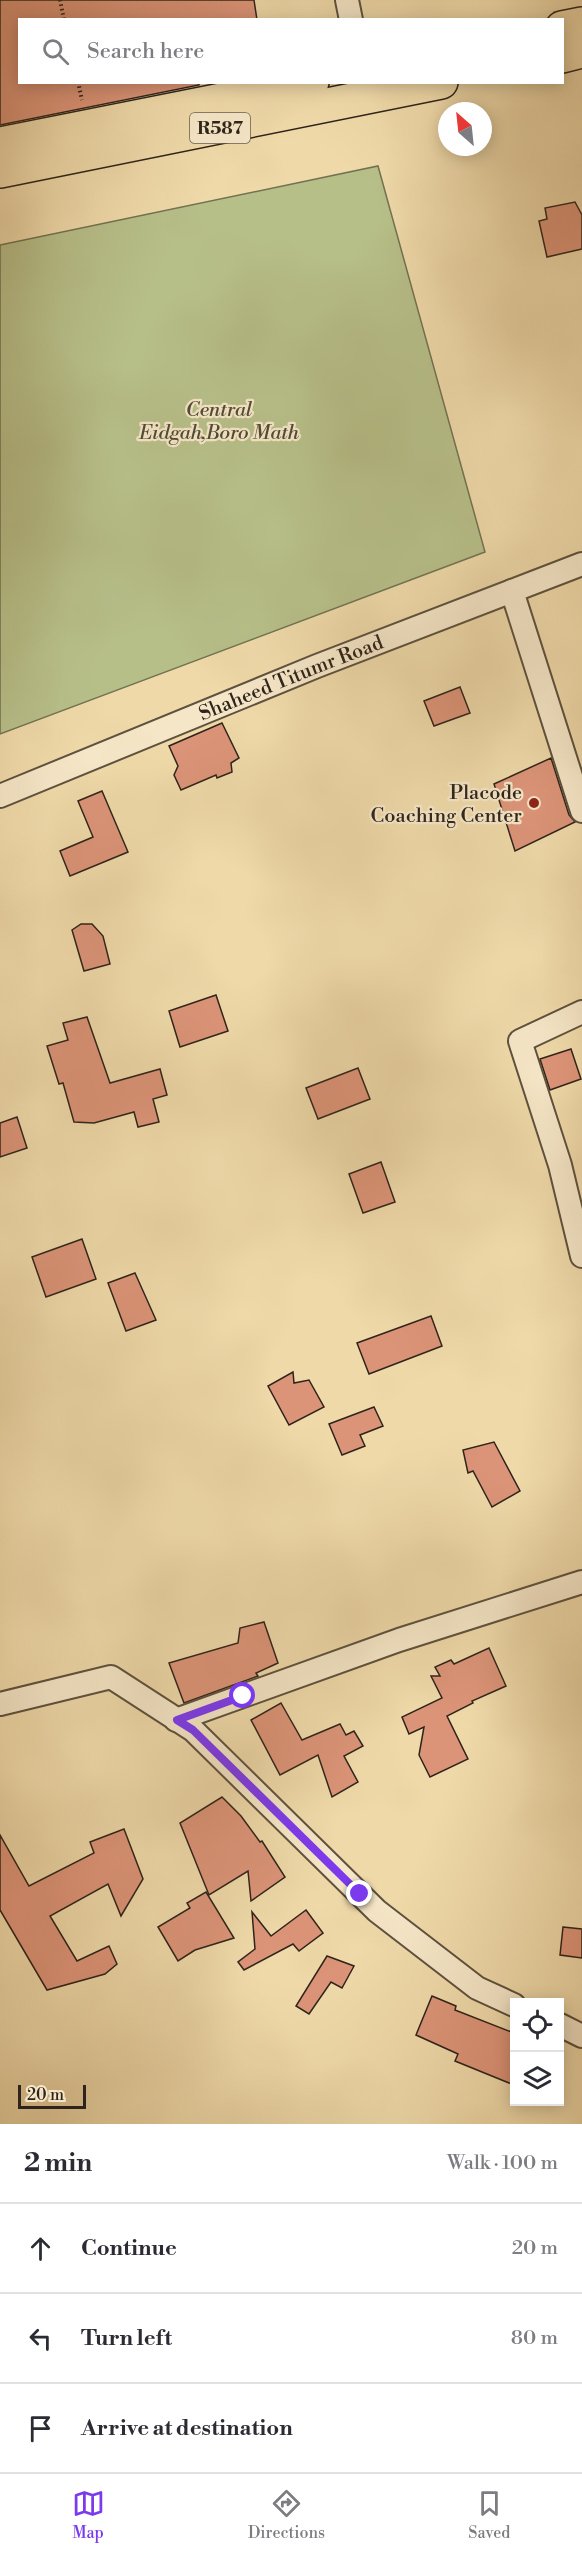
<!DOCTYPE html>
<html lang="en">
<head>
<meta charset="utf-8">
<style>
  body { margin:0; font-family:"Libre Bodoni",serif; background:#f7f7f7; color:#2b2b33 }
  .controls { position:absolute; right:18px; bottom:18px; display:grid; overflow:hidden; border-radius:0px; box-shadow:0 3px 15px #0003 }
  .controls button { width:54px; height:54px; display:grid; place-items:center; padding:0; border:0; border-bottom:2px solid #e1e1e2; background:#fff; color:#2b2b33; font:30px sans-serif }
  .compass { position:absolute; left:438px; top:102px; width:54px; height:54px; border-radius:50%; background:#fff; box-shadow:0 3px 15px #0003; rotate:333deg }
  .scale { position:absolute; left:18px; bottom:15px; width:68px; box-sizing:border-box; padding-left:6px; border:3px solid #2e241b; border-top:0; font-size:16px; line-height:21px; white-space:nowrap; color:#2e241b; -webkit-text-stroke:4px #f5e6c7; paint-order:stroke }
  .stop { position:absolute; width:18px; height:18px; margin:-14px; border:4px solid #7c3aed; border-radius:50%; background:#fff }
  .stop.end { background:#7c3aed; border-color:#fff; box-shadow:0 2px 6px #0008 }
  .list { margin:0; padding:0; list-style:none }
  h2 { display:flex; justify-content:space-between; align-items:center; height:78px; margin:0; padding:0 24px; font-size:26px }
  h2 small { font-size:20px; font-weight:400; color:#7c7c81 }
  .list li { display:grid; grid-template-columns:39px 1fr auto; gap:18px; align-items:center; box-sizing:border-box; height:90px; padding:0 24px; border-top:2px solid #e1e1e2 }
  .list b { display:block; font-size:22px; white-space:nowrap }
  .list em { font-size:20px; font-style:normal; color:#7c7c81 }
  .icon { flex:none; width:33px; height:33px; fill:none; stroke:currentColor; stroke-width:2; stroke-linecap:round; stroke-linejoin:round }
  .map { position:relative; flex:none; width:582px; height:2124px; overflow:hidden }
  .search { position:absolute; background:#fff; box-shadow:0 3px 15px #0003; left:18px; right:18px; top:18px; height:66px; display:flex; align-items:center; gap:15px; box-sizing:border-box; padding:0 21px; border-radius:0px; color:#7c7c81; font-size:22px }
  .sheet { height:348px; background:#fff }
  nav { display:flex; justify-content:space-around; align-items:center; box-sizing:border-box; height:84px; border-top:2px solid #e1e1e2; background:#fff; font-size:16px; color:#7c7c81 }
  nav a { display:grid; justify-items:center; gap:3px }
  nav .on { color:#7c3aed }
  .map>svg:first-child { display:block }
</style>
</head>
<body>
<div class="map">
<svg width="582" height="2124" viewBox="0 0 582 2124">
  <rect width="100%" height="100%" fill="#efd9a9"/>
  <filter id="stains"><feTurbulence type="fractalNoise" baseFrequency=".00333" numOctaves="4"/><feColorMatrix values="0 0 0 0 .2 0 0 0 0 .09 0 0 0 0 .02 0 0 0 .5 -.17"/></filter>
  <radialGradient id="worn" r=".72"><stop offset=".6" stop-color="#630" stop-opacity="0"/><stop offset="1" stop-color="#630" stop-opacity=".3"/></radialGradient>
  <!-- green -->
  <polygon fill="#b7bf89" stroke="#727252" stroke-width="1.5" points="378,166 485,552 0,734 0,245"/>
  <!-- building -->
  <g fill="#dc9478" stroke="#2e241b" stroke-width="1.5">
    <polygon points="0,0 254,0 257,20 20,20 20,82 199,82 199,85 0,125"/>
    <polygon points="575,202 582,215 582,249 547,257 539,221 547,219 545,208"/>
    <polygon points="460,687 470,713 434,726 424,701"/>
    <polygon points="222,723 239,758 231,763 232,772 217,778 216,775 181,790 174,775 178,766 169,746"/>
    <polygon points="551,758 569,815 575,822 515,851 494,784"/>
    <polygon points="102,791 128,852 70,876 60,851 93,837 78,801"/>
    <polygon points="81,924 92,924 103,936 110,964 84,971 72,930"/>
    <polygon points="216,995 228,1031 180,1047 169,1011"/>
    <polygon points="87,1017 110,1083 160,1069 167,1095 153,1099 159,1122 138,1127 134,1112 94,1123 74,1122 63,1083 59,1084 47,1046 68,1040 63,1023"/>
    <polygon points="571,1049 581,1079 550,1090 540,1059"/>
    <polygon points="358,1068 370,1099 318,1119 306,1088"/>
    <polygon points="17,1117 27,1148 0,1157 0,1123"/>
    <polygon points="381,1162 395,1202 363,1213 349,1174"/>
    <polygon points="82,1239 96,1279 46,1297 32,1257"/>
    <polygon points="135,1273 156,1320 126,1331 108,1283"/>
    <polygon points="431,1316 442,1346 369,1374 357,1343"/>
    <polygon points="293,1372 294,1383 309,1380 324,1407 289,1425 268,1386"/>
    <polygon points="374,1407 383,1426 360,1435 365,1446 342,1455 329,1424"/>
    <polygon points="494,1442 520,1491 492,1507 473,1471 468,1473 463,1450"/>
    <polygon points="264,1622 278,1663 256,1673 258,1676 184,1703 169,1663 238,1643 240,1628"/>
    <polygon points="489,1648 506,1686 472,1701 473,1703 447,1716 468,1759 430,1777 419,1755 424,1727 409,1734 402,1717 442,1698 431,1676 440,1676 435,1667 451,1660 454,1664"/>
    <polygon points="281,1703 302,1740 340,1724 346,1735 354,1731 363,1746 344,1756 358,1782 332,1797 318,1755 280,1775 251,1720"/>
    <polygon points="222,1797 241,1816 260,1842 262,1841 285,1877 251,1901 248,1871 209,1895 180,1823"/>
    <polygon points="124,1829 143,1879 121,1916 108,1884 50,1916 77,1961 109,1946 117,1964 105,1974 47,1990 0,1910 0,1835 29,1886 94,1853 90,1842"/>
    <polygon points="206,1892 234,1938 195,1950 178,1961 158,1927 190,1908 187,1903"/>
    <polygon points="306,1910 323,1933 299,1951 293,1944 244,1970 238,1962 255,1949 252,1912 271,1936"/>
    <polygon points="563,1927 582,1929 582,1958 560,1955"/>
    <polygon points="327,1956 354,1966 342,1988 331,1982 309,2014 296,2006"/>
    <polygon points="432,1996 456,2006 455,2010 514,2033 514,2085 455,2061 458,2054 416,2035"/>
  </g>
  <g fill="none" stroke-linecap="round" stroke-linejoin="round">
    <!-- street casing -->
    <g stroke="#5e513e" stroke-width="26">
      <g id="street">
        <polyline points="347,0 351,20"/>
        <polyline points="512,591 582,811"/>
        <path id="s1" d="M0,796l317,-130 265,-102"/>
        <polyline points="582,1012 520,1041 560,1165 582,1256"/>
        <polyline points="0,1704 111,1677 193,1730 377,1911 477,1988 514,2005"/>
        <polyline points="176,1720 399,1640 582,1582"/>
        <polyline points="560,2025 582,2036"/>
      </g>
    </g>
    <!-- primary casing -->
    <g stroke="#2e241b" stroke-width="36">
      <g id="primary">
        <polyline points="562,28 582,24"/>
        <polyline points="562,56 582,51"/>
        <polyline points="0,144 312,82"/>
        <polyline points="0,171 441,82"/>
      </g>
    </g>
    <!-- path -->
    <g stroke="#2e241b" stroke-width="4" stroke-dasharray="1.5 3" stroke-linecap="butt">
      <polyline points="60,0 64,20"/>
      <polyline points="78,82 82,100"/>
    </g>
    <!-- street -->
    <use href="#street" stroke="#f5e6c7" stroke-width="22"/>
    <!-- primary -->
    <use href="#primary" stroke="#efd9a9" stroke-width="33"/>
  </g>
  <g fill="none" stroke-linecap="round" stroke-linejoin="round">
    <!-- route -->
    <polyline stroke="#7c3aed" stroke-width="8" points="243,1696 177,1720 193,1730 360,1894"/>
  </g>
  <!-- markers -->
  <circle fill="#8f2418" stroke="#f5e6c7" stroke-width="2" cx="534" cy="803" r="6"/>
  <g text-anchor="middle" stroke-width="4.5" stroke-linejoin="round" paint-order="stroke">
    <!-- shield labels -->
    <rect fill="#f5e6c7" stroke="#6a5e4f" stroke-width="1.5" x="190" y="113" width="60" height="30" rx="4.5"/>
    <g font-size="18" font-weight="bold" fill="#2e241b">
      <text x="220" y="134">R587</text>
    </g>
    <!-- park labels -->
    <g font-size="20" font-style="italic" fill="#504b36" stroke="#f5e6c7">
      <text x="219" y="416">Central<tspan x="219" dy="23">Eidgah,Boro Math</tspan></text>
    </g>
    <!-- street labels -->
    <g font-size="20" fill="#2e241b" stroke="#f5e6c7">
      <text dy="7" stroke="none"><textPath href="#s1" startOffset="314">Shaheed Titumr Road</textPath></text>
    </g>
    <!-- poi labels -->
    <g font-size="20" fill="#2e241b" stroke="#f5e6c7" text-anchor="end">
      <text x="522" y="799">Placode<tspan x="522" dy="23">Coaching Center</tspan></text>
    </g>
  </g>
  <rect width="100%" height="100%" filter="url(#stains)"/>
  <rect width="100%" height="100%" fill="url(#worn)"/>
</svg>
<div class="controls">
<button><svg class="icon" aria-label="locate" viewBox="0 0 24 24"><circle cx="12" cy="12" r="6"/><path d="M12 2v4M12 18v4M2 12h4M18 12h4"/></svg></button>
<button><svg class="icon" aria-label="layers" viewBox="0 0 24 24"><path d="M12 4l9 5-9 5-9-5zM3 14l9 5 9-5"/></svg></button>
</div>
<svg class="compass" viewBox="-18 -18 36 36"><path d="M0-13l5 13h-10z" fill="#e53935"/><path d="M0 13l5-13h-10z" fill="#7c7c81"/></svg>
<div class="scale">20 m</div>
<div class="stop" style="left:243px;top:1696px"></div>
<div class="stop end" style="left:360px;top:1894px"></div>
<div class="search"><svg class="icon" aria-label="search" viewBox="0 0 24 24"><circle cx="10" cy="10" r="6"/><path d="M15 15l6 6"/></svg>Search here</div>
</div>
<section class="sheet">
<h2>2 min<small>Walk · 100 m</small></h2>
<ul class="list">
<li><svg class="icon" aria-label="ahead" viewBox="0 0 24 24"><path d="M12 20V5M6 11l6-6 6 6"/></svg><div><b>Continue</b></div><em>20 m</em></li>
<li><svg class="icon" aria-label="left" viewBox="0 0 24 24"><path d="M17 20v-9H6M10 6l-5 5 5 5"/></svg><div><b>Turn left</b></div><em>80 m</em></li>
<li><svg class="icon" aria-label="arrive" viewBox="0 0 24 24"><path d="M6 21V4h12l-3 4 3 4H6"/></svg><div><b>Arrive at destination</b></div></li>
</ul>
</section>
<nav>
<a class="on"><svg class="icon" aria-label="map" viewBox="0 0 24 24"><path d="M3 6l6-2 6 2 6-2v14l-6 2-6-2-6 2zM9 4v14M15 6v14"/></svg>Map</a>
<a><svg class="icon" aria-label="directions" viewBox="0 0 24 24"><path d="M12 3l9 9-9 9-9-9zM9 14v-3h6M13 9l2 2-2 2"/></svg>Directions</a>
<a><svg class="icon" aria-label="saved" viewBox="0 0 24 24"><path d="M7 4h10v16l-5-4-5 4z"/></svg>Saved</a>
</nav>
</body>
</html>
